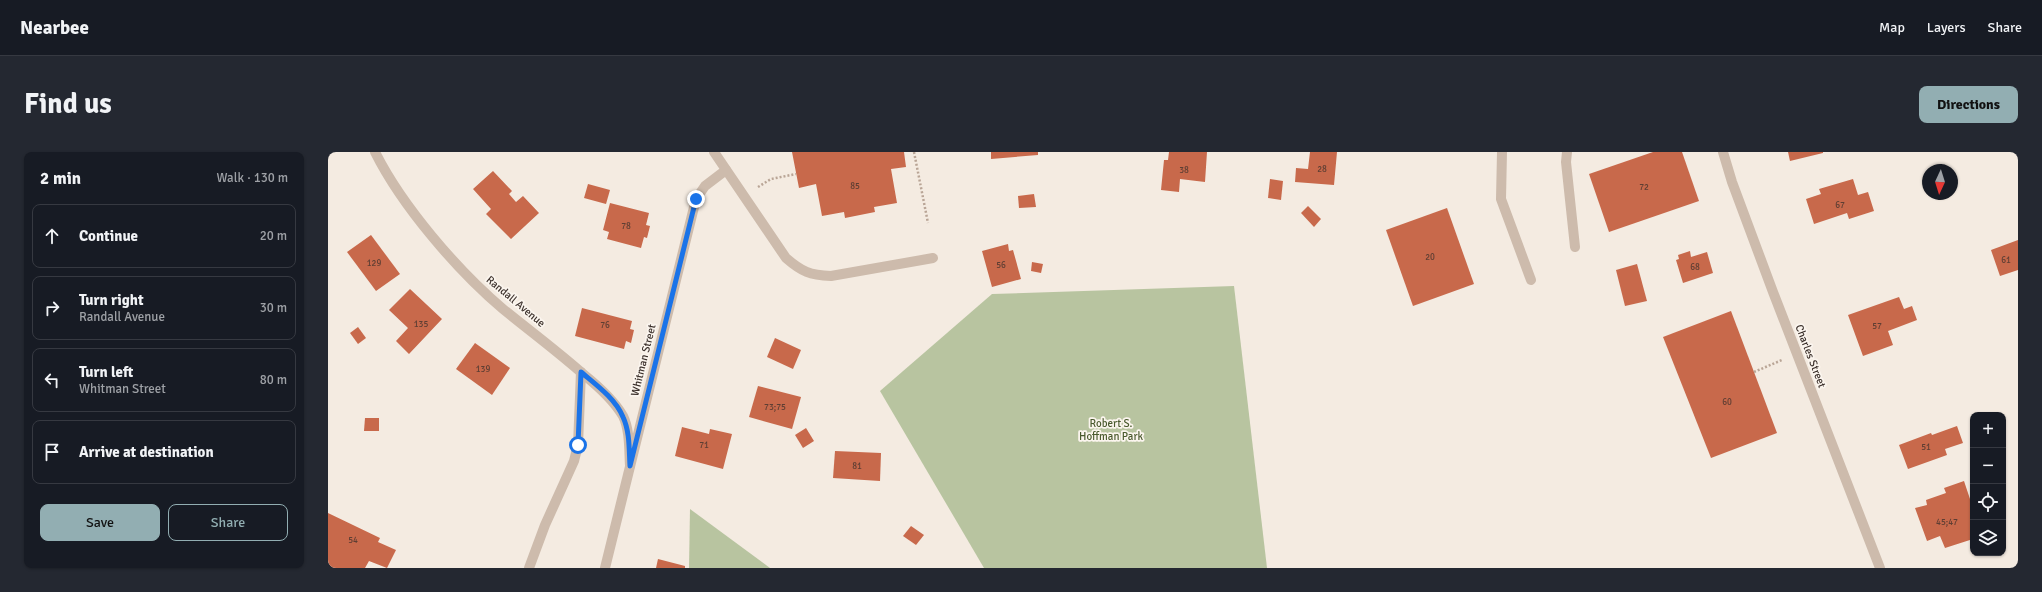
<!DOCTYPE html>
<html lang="en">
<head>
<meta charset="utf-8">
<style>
  body { margin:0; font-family:Signika,sans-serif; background:#242831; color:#f1f3f6 }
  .controls { position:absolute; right:12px; bottom:12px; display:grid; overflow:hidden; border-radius:8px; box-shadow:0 1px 3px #0004 }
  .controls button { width:36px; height:36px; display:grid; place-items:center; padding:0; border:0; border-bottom:1px solid #363941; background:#171b24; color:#f1f3f6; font:20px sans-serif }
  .compass { position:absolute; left:1594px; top:12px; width:36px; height:36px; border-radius:50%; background:#171b24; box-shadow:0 1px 3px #0004; rotate:184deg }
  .stop { position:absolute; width:12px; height:12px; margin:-9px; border:3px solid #1a73e8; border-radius:50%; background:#fff }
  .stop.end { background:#1a73e8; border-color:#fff; box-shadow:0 1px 4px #0008 }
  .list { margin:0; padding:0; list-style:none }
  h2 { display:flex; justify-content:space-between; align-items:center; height:52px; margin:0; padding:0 16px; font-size:17px }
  h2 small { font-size:13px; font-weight:400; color:#9ea1a6 }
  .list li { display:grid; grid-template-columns:26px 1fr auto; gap:12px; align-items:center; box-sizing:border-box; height:64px; margin:0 8px 8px; padding:0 8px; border:1px solid #363941; border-radius:8px }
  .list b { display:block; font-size:15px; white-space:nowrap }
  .list p { margin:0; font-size:13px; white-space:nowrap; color:#9ea1a6 }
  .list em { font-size:13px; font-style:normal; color:#9ea1a6 }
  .actions { display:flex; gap:8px; padding:12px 16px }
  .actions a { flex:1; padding:9px 0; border:1px solid #92aeb2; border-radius:8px; text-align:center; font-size:14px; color:#92aeb2 }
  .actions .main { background:#92aeb2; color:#111 }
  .icon { flex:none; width:22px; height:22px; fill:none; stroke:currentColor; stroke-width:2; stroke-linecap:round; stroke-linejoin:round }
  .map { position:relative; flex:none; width:1690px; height:416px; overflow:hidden; border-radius:8px }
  header { display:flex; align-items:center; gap:24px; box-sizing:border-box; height:56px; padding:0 20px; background:#171b24; border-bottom:1px solid #363941 }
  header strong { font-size:19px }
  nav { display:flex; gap:22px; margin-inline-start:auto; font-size:14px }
  .intro { display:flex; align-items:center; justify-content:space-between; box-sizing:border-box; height:96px; padding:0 24px }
  h1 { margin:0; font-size:28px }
  .button { padding:10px 18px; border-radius:8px; background:#92aeb2; color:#111; font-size:14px; font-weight:700 }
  main { display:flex; gap:24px; padding:0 24px }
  aside { flex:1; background:#171b24; border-radius:8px; box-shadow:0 1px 3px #0004 }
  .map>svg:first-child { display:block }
</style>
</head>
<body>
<header>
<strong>Nearbee</strong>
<nav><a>Map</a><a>Layers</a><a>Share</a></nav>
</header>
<div class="intro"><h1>Find us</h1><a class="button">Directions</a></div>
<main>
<aside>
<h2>2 min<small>Walk · 130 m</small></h2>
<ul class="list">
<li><svg class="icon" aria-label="ahead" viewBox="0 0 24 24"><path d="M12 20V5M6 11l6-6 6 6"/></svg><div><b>Continue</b></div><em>20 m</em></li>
<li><svg class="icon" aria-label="right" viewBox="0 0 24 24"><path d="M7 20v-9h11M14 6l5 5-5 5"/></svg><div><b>Turn right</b><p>Randall Avenue</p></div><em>30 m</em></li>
<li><svg class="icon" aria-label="left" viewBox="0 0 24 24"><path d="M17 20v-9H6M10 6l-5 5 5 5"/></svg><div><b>Turn left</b><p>Whitman Street</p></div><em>80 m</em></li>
<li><svg class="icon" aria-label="arrive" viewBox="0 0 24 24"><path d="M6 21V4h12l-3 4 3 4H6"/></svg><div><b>Arrive at destination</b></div></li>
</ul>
<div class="actions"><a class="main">Save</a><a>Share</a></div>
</aside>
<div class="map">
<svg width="1690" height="416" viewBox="0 0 1690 416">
  <rect width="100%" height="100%" fill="#f4ebe1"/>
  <!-- green -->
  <g fill="#b8c4a0">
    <polygon points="906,134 939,416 656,416 552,239 664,142"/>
    <polygon points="362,357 442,416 361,416"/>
  </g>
  <!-- building -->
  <g fill="#c8694b">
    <polygon points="464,0 576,0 578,15 563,17 569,51 546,55 547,60 517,66 516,60 494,64 488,32 471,36"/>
    <polygon points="663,0 710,0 710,3 663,7"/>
    <polygon points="841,0 879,0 877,30 852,27 851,40 833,38 836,8 840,8"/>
    <polygon points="982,0 1009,0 1006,33 967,30 968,16 980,17"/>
    <polygon points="1325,0 1354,0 1371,49 1281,80 1261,22"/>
    <polygon points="1460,0 1495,0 1495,1 1462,9"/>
    <polygon points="165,19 184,39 181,42 188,50 195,44 211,61 183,87 158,62 163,57 145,37"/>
    <polygon points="942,27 955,29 953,48 940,46"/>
    <polygon points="1525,27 1530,43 1540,40 1546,59 1521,67 1519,61 1486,72 1478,47 1493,42 1491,37"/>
    <polygon points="260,32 282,38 278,52 256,46"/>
    <polygon points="706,42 708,55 691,56 690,44"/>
    <polygon points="282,51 321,61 318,73 322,74 319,86 316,85 313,96 279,87 281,80 275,78"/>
    <polygon points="980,54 993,67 986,75 973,61"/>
    <polygon points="1119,56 1146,132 1085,154 1058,78"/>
    <polygon points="43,83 72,122 48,139 19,100"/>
    <polygon points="1690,88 1690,118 1672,124 1663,98"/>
    <polygon points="680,92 681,99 685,98 693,127 664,135 654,99"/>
    <polygon points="1362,99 1363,105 1379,100 1385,121 1355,131 1348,108 1351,107 1350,103"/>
    <polygon points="704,110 715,112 713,121 703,119"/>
    <polygon points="1309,112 1319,149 1297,154 1288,118"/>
    <polygon points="82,137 114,167 81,202 68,189 80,176 61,158"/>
    <polygon points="1571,145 1576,157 1584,154 1589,168 1560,179 1565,193 1535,204 1520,163"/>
    <polygon points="254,156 304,169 302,177 306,178 303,191 298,189 296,197 247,184"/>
    <polygon points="1403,159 1449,281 1383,306 1335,185"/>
    <polygon points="30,175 38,186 30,192 22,181"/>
    <polygon points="447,186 473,198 465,217 439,205"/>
    <polygon points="147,191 182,216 164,243 128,217"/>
    <polygon points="430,234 473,245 464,277 421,265"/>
    <polygon points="37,266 51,266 51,279 36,279"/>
    <polygon points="1629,274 1635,291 1617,297 1619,303 1580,317 1571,293 1603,281 1604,283"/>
    <polygon points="354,275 381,282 382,277 404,282 395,317 347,304"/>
    <polygon points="478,276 486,289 475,296 467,283"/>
    <polygon points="507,299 553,301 552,329 505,326"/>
    <polygon points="1636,329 1645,356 1645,387 1617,396 1612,384 1599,389 1587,356 1599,353 1598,348 1618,341 1616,336"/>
    <polygon points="0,361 52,386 50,390 68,398 59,416 41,409 37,416 0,416"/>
    <polygon points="583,374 596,383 588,393 575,384"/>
    <polygon points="330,407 357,414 357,416 328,416"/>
  </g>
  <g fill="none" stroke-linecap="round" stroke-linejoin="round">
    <!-- path -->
    <g stroke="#b9a596" stroke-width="2.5" stroke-dasharray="2 2" stroke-linecap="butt">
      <polyline points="586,0 600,71"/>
      <polyline points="430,35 443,27 468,22"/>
      <polyline points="1426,220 1454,208"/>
    </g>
    <!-- service -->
    <g stroke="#cdbbac" stroke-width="10">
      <path d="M386,0l72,106c16,14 24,17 45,18l102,-18"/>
      <polyline points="1174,0 1173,47 1203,128"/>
      <polyline points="1239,0 1238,10 1247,95"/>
      <polyline points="368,47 377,34 398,18"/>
      <polyline points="201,416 217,373 246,309 250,293 253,220"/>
    </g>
    <!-- minor -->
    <g stroke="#cdbbac" stroke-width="10">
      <path d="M47,0c27,54 82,118 128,157 27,22 54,42 80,65 15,12 30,25 40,42 7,14 6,34 7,50"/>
      <polyline points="1395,0 1404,30 1445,140 1552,416"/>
      <polyline points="277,416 368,47"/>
    </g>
  </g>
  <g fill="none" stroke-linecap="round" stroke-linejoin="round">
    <!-- route -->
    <path stroke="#1a73e8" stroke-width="5" d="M250,293l3,-73c14,12 34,26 42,45 7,15 6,33 7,49l66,-267"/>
  </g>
  <g text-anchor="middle" stroke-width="3.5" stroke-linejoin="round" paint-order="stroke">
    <!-- number labels -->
    <g font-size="9" fill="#5e3e33">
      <text x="994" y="20">28</text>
      <text x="856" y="21">38</text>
      <text x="527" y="37">85</text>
      <text x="1316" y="38">72</text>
      <text x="1512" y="56">67</text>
      <text x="298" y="77">78</text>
      <text x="1102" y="108">20</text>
      <text x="1678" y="111">61</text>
      <text x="46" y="114">129</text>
      <text x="673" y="116">56</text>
      <text x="1367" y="118">68</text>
      <text x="93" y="175">135</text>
      <text x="277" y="176">76</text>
      <text x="1549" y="177">57</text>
      <text x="155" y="220">139</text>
      <text x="1399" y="253">60</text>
      <text x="447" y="258">73;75</text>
      <text x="376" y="296">71</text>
      <text x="1598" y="298">51</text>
      <text x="529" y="317">81</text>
      <text x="1619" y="373">45;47</text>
      <text x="25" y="391">54</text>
    </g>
    <!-- street labels -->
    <g font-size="11" fill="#3b302b" stroke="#fbf5ee">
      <text transform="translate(188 149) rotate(40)" y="4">Randall Avenue</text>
      <text transform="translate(1483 204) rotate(69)" y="4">Charles Street</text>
      <text transform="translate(315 208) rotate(-76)" y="4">Whitman Street</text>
    </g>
    <!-- park labels -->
    <g font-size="11" fill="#4a5a2e" stroke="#fbf5ee">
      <text x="783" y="275">Robert S.<tspan x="783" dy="13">Hoffman Park</tspan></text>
    </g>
  </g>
</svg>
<div class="controls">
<button>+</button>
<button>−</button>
<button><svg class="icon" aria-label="locate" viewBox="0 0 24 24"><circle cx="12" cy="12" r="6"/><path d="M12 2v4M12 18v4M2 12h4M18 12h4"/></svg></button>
<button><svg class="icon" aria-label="layers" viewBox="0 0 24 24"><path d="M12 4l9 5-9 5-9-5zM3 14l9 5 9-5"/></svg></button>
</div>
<svg class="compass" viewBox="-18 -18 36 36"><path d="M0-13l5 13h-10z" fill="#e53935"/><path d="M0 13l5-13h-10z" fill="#9ea1a6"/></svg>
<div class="stop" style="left:250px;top:293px"></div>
<div class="stop end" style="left:368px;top:47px"></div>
</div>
</main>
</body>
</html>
